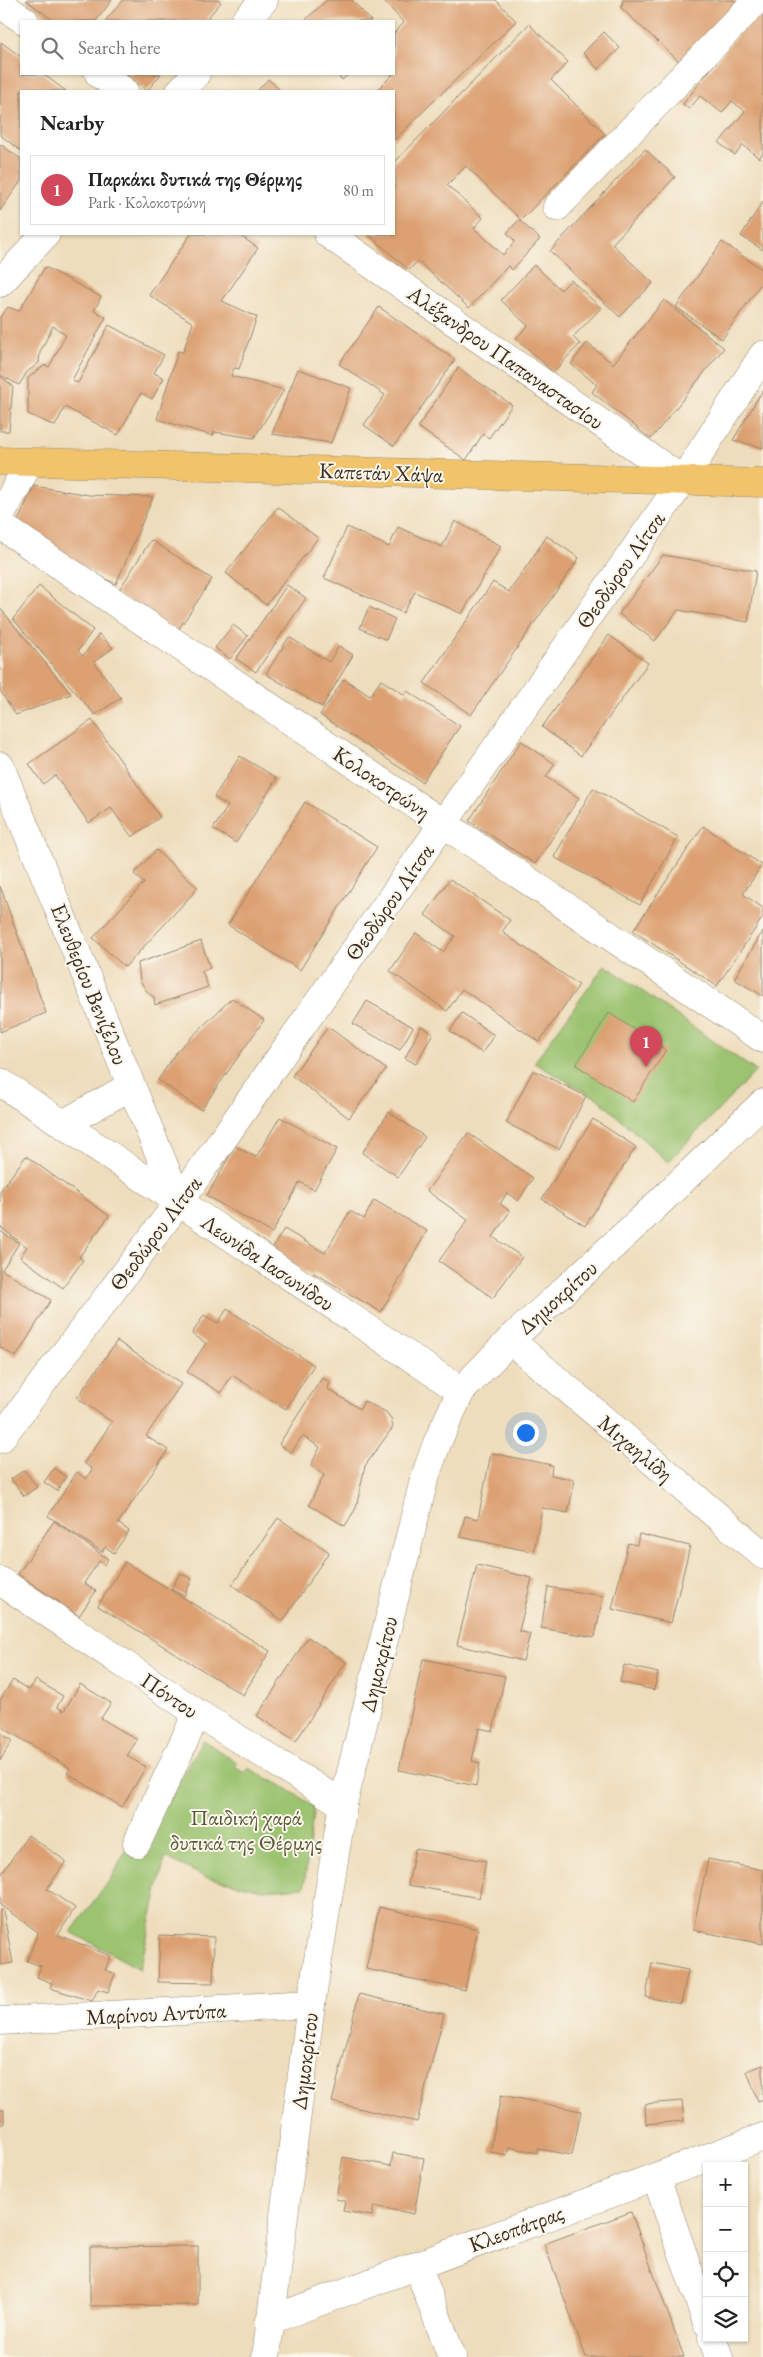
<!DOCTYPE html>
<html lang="en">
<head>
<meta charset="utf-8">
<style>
  body { margin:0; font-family:"EB Garamond",serif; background:#f6f6f6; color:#222 }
  .controls { position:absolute; right:15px; bottom:15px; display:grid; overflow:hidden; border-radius:0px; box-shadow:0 1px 4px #0004 }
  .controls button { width:45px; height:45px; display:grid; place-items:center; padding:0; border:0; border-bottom:1px solid #e0e0e0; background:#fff; color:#222; font:25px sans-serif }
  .you { position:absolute; left:525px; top:1432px; width:18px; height:18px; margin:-12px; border:4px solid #fff; border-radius:50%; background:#1a73e8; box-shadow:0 0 0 8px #1a73e833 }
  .badge { display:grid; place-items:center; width:32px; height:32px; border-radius:50%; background:#d1495b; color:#fff; font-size:16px; font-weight:700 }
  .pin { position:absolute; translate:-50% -41px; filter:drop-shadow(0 1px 2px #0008) }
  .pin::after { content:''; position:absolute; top:26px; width:18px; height:15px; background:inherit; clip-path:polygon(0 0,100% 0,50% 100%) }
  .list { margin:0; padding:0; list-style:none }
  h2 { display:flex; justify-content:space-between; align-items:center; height:65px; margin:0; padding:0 20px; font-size:21px }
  h2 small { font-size:16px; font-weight:400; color:#767676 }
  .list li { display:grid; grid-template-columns:32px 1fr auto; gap:15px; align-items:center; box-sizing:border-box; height:70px; margin:0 10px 10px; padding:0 10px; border:1px solid #e0e0e0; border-radius:0px }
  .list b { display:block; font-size:19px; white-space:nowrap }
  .list p { margin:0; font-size:16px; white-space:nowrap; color:#767676 }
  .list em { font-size:16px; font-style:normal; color:#767676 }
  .icon { flex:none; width:28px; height:28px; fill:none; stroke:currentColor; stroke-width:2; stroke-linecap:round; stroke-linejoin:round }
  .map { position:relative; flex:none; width:763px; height:2357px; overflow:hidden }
  .search { position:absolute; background:#fff; box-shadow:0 1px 4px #0004; left:20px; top:20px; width:375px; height:55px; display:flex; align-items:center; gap:12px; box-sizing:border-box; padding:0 18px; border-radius:0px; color:#767676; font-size:19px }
  .panel { position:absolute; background:#fff; box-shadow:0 1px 4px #0004; left:20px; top:90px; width:375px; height:145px; border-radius:0px }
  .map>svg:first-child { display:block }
</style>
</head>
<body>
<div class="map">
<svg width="763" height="2357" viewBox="0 0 763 2357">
  <rect width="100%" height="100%" fill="#fbf7ec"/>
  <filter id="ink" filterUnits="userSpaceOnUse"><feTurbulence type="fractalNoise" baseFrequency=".02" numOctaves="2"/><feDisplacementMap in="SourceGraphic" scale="10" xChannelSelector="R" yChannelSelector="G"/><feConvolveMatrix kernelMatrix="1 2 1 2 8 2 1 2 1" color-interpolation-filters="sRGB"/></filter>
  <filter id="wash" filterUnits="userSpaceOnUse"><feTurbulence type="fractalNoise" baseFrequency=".0096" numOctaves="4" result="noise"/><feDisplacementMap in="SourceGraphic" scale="20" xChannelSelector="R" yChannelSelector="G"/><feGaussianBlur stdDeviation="1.12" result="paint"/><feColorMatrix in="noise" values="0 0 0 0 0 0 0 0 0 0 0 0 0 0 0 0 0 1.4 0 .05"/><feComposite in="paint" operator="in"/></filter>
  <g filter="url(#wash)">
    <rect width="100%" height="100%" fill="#eeddbc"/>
    <!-- green -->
    <g fill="#9bc370" stroke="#6b7647">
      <polygon points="605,965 756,1071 668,1162 597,1098 534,1063"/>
      <polygon points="203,1740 237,1763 235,1767 244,1773 248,1768 284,1787 314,1806 304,1887 263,1890 205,1877 165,1857 140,1969 71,1932 114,1874 131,1840 142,1845"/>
    </g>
    <g id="blocks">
      <!-- building -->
      <g fill="#dca072">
        <polygon points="26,0 112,0 96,21 54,21"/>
        <polygon points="123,0 218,0 221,2 205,21 105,21"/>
        <polygon points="327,0 352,0 371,21 304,21"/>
        <polygon points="383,0 496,0 516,21 394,140 394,91 376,91 392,75 391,74 394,74 394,33 404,23"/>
        <polygon points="622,0 734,0 740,5 683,65 621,8 623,2"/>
        <polygon points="757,10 763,15 763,153 759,158 743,145 735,155 719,143 745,111 732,101 722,113 700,96 689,109 683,104"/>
        <polygon points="529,24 568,62 551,80 605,134 521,220 466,166 447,185 483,218 474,228 503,255 515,241 507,233 519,220 540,239 512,270 508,266 469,308 418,261 409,270 368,234 394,234 394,163"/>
        <polygon points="604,32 620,48 598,69 583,53"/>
        <polygon points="1,42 21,57 21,74 43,74 66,91 21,91 21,151 0,135"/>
        <polygon points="126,74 161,74 147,91"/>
        <polygon points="336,74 349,74 342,80"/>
        <polygon points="268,79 281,91 257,91"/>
        <polygon points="0,144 21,159 21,181 0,211"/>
        <polygon points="645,149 675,177 612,244 653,283 620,317 550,251"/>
        <polygon points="763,201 763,250 741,236"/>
        <polygon points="191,234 238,234 258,248 222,301 257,317 239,369 234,368 231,376 284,390 254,438 214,432 213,436 157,419 178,351 183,352 193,323 149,295"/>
        <polygon points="722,242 763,270 763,281 722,339 676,307"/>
        <polygon points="534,265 561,290 571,280 601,308 573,337 580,344 553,372 516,338 528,326 501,300"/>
        <polygon points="45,267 101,297 94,311 106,317 72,380 78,383 109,325 164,355 154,373 164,378 152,399 141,393 118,435 65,407 55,426 28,414 28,378 45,365 49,367 66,335 53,326 40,352 39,363 27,372 19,385 0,375 0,317 8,307 19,311"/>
        <polygon points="664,300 724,348 651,439 592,392 597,385 571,364 587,343 613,364"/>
        <polygon points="379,307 455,360 394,446 364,425 385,395 339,364"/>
        <polygon points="458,368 512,405 489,438 483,434 466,460 418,427"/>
        <polygon points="298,369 351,388 331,443 272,434"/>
        <polygon points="0,376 13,386 9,431 0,431"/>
        <polygon points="763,390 763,448 733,440"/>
        <polygon points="34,486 89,495 153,497 116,584 58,555 16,525"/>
        <polygon points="278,507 318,538 266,605 226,573"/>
        <polygon points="455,521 501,546 462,614 415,592 403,613 324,578 347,527 389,547 398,527 442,547"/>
        <polygon points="547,536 579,558 471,715 424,683 493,582 509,592"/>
        <polygon points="151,540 212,579 177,632 117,593"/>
        <polygon points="663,555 756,571 748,622 678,610 655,641 619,614"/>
        <polygon points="287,585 306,598 256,672 236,659"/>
        <polygon points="39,586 93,630 78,651 83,656 99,634 113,648 94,662 121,698 95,715 13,619"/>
        <polygon points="369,607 395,619 386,640 360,628"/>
        <polygon points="0,608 71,694 16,715 0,691"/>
        <polygon points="233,625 248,636 230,659 215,648"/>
        <polygon points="609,635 648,663 581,756 542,727"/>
        <polygon points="289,637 329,662 339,646 353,655 322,707 266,674"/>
        <polygon points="344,679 370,696 381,680 405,695 407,691 460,726 422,782 320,715"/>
        <polygon points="92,720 160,817 132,837 111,808 89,823 55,775 43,784 29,764"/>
        <polygon points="521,741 555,764 546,777 579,798 535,864 469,821"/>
        <polygon points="240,756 277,778 236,843 213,829 228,806 214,797"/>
        <polygon points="593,788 678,837 640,905 554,857"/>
        <polygon points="305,802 377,847 300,970 228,925"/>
        <polygon points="703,826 762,865 743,894 763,908 763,917 717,986 633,931"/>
        <polygon points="156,850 198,888 125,967 93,938 144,883 134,874"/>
        <polygon points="450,879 510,920 502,932 579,985 539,1042 462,989 447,1011 390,971 416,933 443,952 455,936 425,915"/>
        <polygon points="0,886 46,1013 0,1032"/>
        <polygon points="763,931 763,996 734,979"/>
        <polygon points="201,941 210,968 202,971 208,987 155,1005 154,997 148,993 140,981 138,963"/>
        <polygon points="232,998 264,1020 201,1110 158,1080 178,1050"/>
        <polygon points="367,1001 413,1027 400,1050 353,1024"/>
        <polygon points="462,1013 494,1035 482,1053 450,1031"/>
        <polygon points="609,1013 666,1050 633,1102 576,1065"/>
        <polygon points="421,1026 433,1033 416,1064 405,1058"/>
        <polygon points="328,1027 386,1069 349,1118 292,1076"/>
        <polygon points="533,1070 586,1096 559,1149 506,1123"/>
        <polygon points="389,1112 425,1137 398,1177 362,1153"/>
        <polygon points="280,1117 337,1149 314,1190 300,1182 272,1233 207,1196 235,1146 256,1157"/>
        <polygon points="593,1119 636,1147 585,1226 542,1199"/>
        <polygon points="468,1133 533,1178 518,1201 507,1193 500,1204 510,1211 493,1237 522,1257 493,1298 439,1261 468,1220 427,1191"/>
        <polygon points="26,1156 109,1216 79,1257 83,1260 63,1288 20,1257 27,1247 0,1227 0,1191"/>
        <polygon points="374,1200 427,1231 381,1312 314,1273 312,1276 270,1252 284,1229 325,1253 350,1211 364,1219"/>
        <polygon points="0,1231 19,1243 2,1270 51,1300 16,1357 0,1347"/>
        <polygon points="227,1309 314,1365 286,1409 232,1375 221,1393 187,1372 206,1343 192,1334 204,1315 218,1323"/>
        <polygon points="117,1341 181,1384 146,1436 168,1450 118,1523 129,1531 114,1553 105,1547 102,1552 48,1516 77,1472 86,1479 92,1469 84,1463 112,1422 77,1398"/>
        <polygon points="322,1378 330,1382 328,1389 360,1409 364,1401 386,1412 391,1418 393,1427 365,1466 356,1508 345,1526 309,1505 324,1475 311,1465 320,1447 302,1436 291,1453 279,1444"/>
        <polygon points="491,1453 552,1465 551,1475 575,1480 568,1513 542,1508 534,1552 460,1537 465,1516 478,1519"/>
        <polygon points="54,1468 66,1477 57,1491 44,1482"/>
        <polygon points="24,1470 37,1487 24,1496 11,1479"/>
        <polygon points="278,1518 329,1552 283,1621 232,1585"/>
        <polygon points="54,1521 108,1559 104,1565 99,1561 84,1583 96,1591 79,1616 18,1574"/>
        <polygon points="639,1534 690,1546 671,1623 612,1609 628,1543 637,1545"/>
        <polygon points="125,1562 270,1651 243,1695 98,1606"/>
        <polygon points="477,1565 532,1578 519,1631 530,1634 523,1661 457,1645"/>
        <polygon points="180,1573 192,1579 184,1596 171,1589"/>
        <polygon points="548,1587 603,1596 595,1637 541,1628"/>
        <polygon points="308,1637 346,1662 296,1741 257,1716"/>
        <polygon points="423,1659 505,1676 493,1731 479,1728 472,1761 480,1763 476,1786 399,1770"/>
        <polygon points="624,1665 658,1673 654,1690 620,1682"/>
        <polygon points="13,1680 29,1690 36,1680 63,1696 57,1707 64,1711 80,1684 111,1703 101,1718 137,1740 127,1756 146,1767 122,1807 67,1773 70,1768 0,1726 0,1700"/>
        <polygon points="0,1733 12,1740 0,1761"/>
        <polygon points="28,1835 66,1861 47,1889 75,1908 58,1935 111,1956 105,1970 115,1974 108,1992 98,1989 92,2001 50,1988 52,1983 37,1977 41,1966 27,1961 38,1932 0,1905 0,1876"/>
        <polygon points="415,1849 486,1861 479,1898 408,1885"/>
        <polygon points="708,1859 763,1870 763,1944 693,1930"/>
        <polygon points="379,1907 478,1929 465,1990 366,1969"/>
        <polygon points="0,1910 3,1910 13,1963 0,1965"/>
        <polygon points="160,1935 214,1937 213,1983 158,1982"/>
        <polygon points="652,1963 688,1970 681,2004 646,1997"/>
        <polygon points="359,1994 444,2014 417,2122 332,2102"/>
        <polygon points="763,2065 763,2099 758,2101 747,2071"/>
        <polygon points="501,2095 581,2111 572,2155 538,2149 538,2153 509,2147 507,2155 490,2152"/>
        <polygon points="682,2101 684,2121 646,2124 645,2104"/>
        <rect x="0" y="2110" width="4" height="14"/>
        <polygon points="393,2153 424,2158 414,2214 374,2206 372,2216 343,2211 345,2201 336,2199 343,2157 391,2166"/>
        <polygon points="631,2212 684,2357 586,2357 544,2244"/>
        <polygon points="198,2246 198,2305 90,2306 90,2247"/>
      </g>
    </g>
  </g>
  <g filter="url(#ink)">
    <use href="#blocks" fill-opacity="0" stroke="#94846d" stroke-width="1"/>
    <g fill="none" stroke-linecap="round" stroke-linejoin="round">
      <!-- minor casing -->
      <g stroke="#94846d" stroke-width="29">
        <g id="minor">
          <polyline points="0,4 25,21"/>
          <polyline points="245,21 264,0"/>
          <polyline points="99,74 124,91"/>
          <polyline points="180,91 196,74"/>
          <polyline points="557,207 757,0"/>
          <polyline points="328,234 683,480"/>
          <polyline points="0,283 46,234"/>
          <polyline points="0,517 29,463"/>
          <polyline points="0,525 763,1039"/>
          <polyline points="0,766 179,1202"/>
          <polyline points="0,1082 461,1391"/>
          <polyline points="63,1124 131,1086"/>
          <polyline points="510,1340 763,1555"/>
          <polyline points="0,1439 179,1202 683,480 763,355"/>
          <polyline points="0,1581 197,1713 343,1804"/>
          <polyline points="137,1843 197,1713"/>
          <polyline points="0,2021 311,2004"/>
          <polyline points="656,2177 707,2323"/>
          <polyline points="417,2265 452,2357"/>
          <polyline points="270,2320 763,2137"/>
          <polyline points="712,2338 719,2357"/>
          <polyline points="266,2357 311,2004 343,1804 424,1480 437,1443 461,1391 510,1340 642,1219 763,1103"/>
        </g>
      </g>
      <!-- major casing -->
      <g stroke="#94846d" stroke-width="29">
        <polyline id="major" points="0,461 763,483"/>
      </g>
      <!-- minor -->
      <use href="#minor" stroke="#fff" stroke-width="28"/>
      <!-- major -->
      <use href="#major" stroke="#f1c36a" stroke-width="28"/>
    </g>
  </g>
  <g text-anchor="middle" stroke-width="4" stroke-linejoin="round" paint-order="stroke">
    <!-- street labels -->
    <g font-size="22" fill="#3b2a1e" stroke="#fbf7ec">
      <text transform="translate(506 357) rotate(35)" y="8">Αλέξανδρου Παπαναστασίου</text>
      <text transform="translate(381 472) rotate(2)" y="8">Καπετάν Χάψα</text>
      <text transform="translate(620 570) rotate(-55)" y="8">Θεοδώρου Λίτσα</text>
      <text transform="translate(382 782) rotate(34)" y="8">Κολοκοτρώνη</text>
      <text transform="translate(389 902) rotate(-55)" y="8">Θεοδώρου Λίτσα</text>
      <text transform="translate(90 984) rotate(68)" y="8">Ελευθερίου Βενιζέλου</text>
      <text transform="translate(155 1233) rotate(-53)" y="8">Θεοδώρου Λίτσα</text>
      <text transform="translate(268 1262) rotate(34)" y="8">Λεωνίδα Ιασωνίδου</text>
      <text transform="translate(557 1297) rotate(-42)" y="8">Δημοκρίτου</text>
      <text transform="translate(636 1448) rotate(40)" y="8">Μιχαηλίδη</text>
      <text transform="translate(378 1664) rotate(-76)" y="8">Δημοκρίτου</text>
      <text transform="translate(170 1695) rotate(34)" y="8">Πόντου</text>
      <text transform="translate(156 2013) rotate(-3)" y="8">Μαρίνου Αντύπα</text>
      <text transform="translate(304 2061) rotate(-83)" y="8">Δημοκρίτου</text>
      <text transform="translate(516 2228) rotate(-20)" y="8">Κλεοπάτρας</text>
    </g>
    <!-- park labels -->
    <g font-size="22" fill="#585837" stroke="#fbf7ec">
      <text x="246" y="1825">Παιδική χαρά<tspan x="246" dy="25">δυτικά της Θέρμης</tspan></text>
    </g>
  </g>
</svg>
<div class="controls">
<button>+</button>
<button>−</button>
<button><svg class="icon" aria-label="locate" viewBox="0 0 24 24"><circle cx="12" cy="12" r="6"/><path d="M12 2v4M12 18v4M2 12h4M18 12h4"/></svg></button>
<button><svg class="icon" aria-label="layers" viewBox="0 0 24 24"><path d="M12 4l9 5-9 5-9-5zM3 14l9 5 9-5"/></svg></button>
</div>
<div class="you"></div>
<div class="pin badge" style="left:646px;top:1067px">1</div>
<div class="search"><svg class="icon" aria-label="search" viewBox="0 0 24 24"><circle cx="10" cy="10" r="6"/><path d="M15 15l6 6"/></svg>Search here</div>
<section class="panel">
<h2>Nearby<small></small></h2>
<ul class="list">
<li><span class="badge">1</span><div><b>Παρκάκι δυτικά της Θέρμης</b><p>Park · Κολοκοτρώνη</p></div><em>80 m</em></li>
</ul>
</section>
</div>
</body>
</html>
